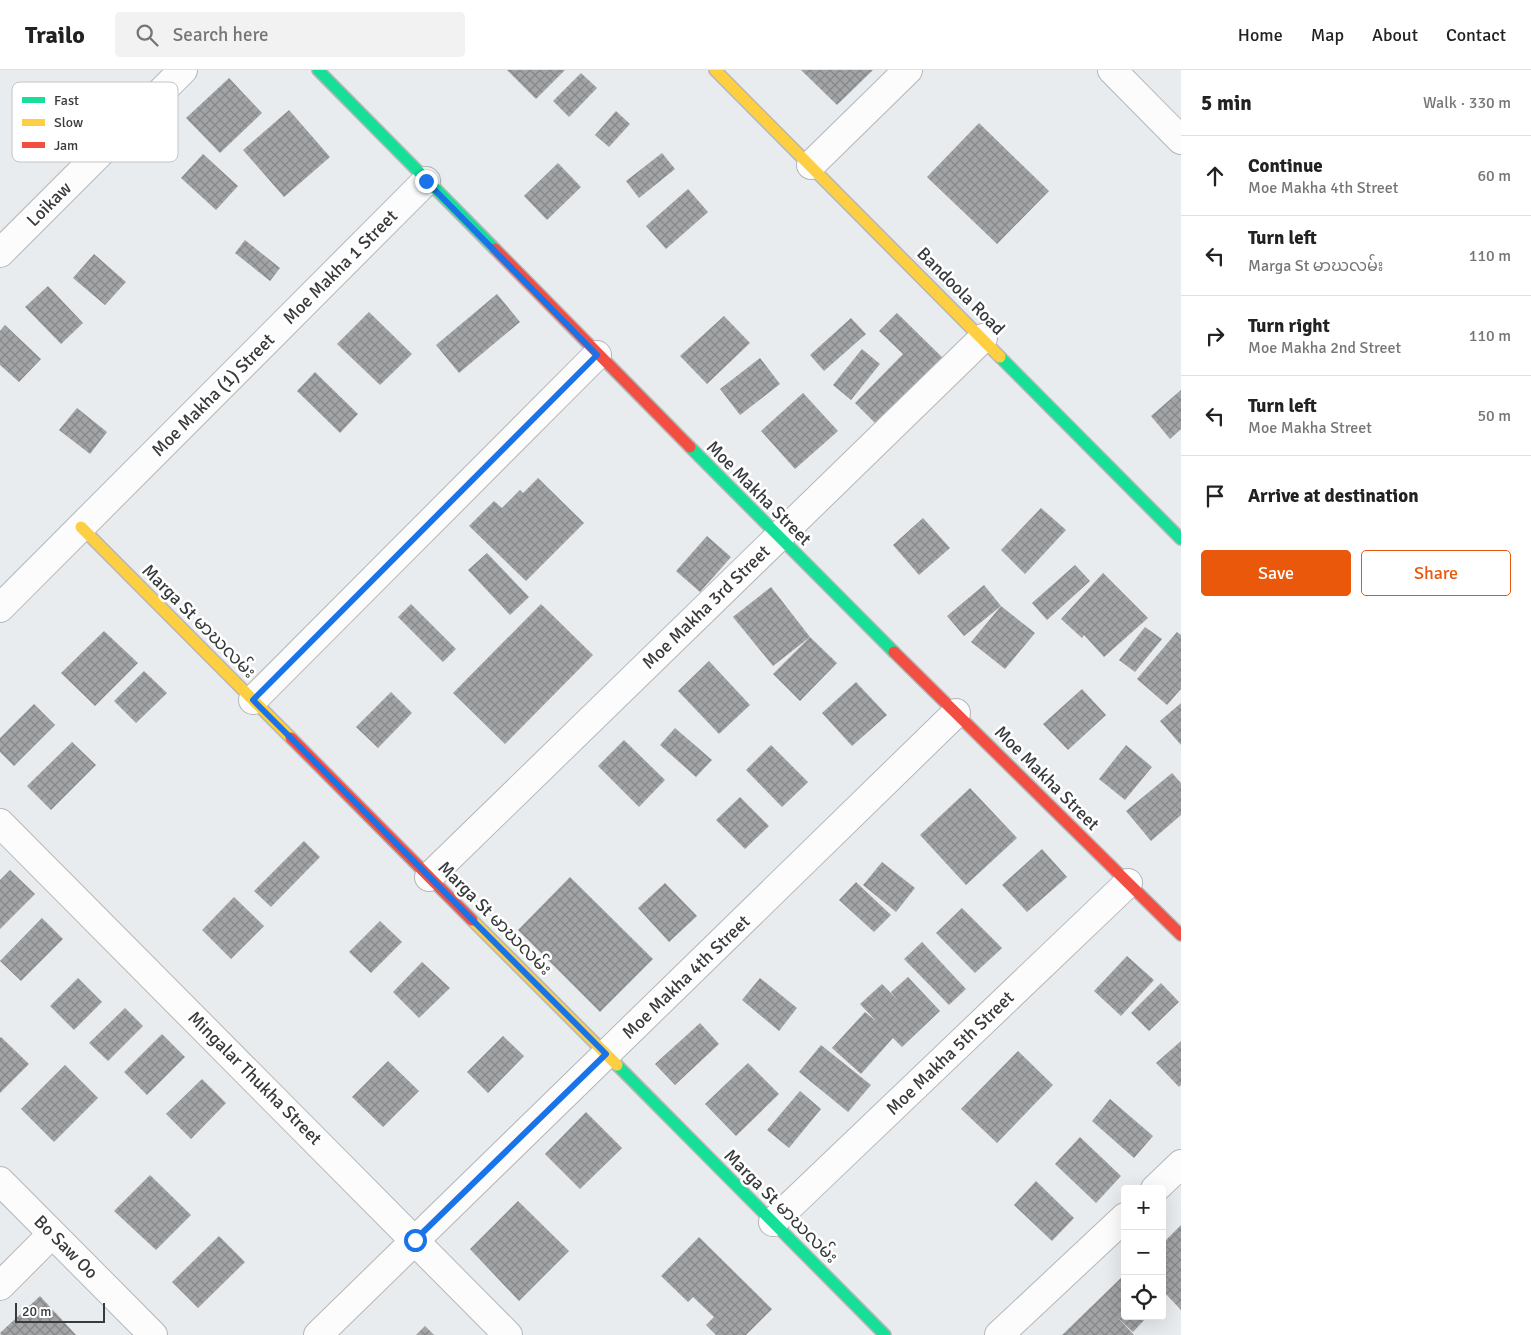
<!DOCTYPE html>
<html lang="en">
<head>
<meta charset="utf-8">
<style>
  body { margin:0; font-family:Signika,"Noto Sans Myanmar",sans-serif; background:#f2f2f2; color:#222 }
  .controls { position:absolute; right:15px; bottom:15px; display:grid; overflow:hidden; border-radius:5px; box-shadow:0 5px 20px #0002 }
  .controls button { width:45px; height:45px; display:grid; place-items:center; padding:0; border:0; border-bottom:1px solid #e0e0e0; background:#fff; color:#222; font:25px sans-serif }
  .scale { position:absolute; left:15px; bottom:12px; width:90px; box-sizing:border-box; padding-left:5px; border:2px solid #383a3c; border-top:0; font-size:14px; line-height:18px; white-space:nowrap; color:#383a3c; -webkit-text-stroke:4px #fff; paint-order:stroke }
  .stop { position:absolute; width:15px; height:15px; margin:-11px; border:4px solid #1a73e8; border-radius:50%; background:#fff }
  .stop.end { background:#1a73e8; border-color:#fff; box-shadow:0 1px 5px #0008 }
  .list { margin:0; padding:0; list-style:none }
  h2 { display:flex; justify-content:space-between; align-items:center; height:65px; margin:0; padding:0 20px; font-size:21px }
  h2 small { font-size:16px; font-weight:400; color:#767676 }
  .list li { display:grid; grid-template-columns:32px 1fr auto; gap:15px; align-items:center; box-sizing:border-box; height:80px; padding:0 20px; border-top:1px solid #e0e0e0 }
  .list b { display:block; font-size:19px; white-space:nowrap }
  .list p { margin:0; font-size:16px; white-space:nowrap; color:#767676 }
  .list em { font-size:16px; font-style:normal; color:#767676 }
  .actions { display:flex; gap:10px; padding:15px 20px }
  .actions a { flex:1; padding:11px 0; border:1px solid #ea580c; border-radius:5px; text-align:center; font-size:18px; color:#ea580c }
  .actions .main { background:#ea580c; color:#fff }
  .icon { flex:none; width:28px; height:28px; fill:none; stroke:currentColor; stroke-width:2; stroke-linecap:round; stroke-linejoin:round }
  .map { position:relative; flex:none; width:1181px; height:1265px; overflow:hidden }
  header { display:flex; align-items:center; gap:30px; box-sizing:border-box; height:70px; padding:0 25px; background:#fff; border-bottom:1px solid #e0e0e0 }
  header strong { font-size:24px }
  nav { display:flex; gap:28px; margin-inline-start:auto; font-size:18px }
  .search { width:350px; height:45px; background:#f2f2f2; display:flex; align-items:center; gap:12px; box-sizing:border-box; padding:0 18px; border-radius:5px; color:#767676; font-size:19px }
  main { display:flex }
  aside { flex:1; background:#fff }
  .map>svg:first-child { display:block }
</style>
</head>
<body>
<header>
<strong>Trailo</strong>
<div class="search"><svg class="icon" aria-label="search" viewBox="0 0 24 24"><circle cx="10" cy="10" r="6"/><path d="M15 15l6 6"/></svg>Search here</div>
<nav><a>Home</a><a>Map</a><a>About</a><a>Contact</a></nav>
</header>
<main>
<div class="map">
<svg width="1181" height="1265" viewBox="0 0 1181 1265">
  <defs>
    <pattern id="building-cross-hatch" width="8" height="8" patternUnits="userSpaceOnUse" patternTransform="scale(1.25)"><rect width="8" height="8" fill="#a2a4a6"/><path d="M0 0l8 8M0 8l8-8" fill="none" stroke="#858788"/></pattern>
  </defs>
  <rect width="100%" height="100%" fill="#e9ecee"/>
  <!-- building -->
  <g fill="url(#building-cross-hatch)">
    <polygon points="507,0 565,0 536,29"/>
    <polygon points="801,0 873,0 837,35"/>
    <polygon points="581,3 597,18 569,47 553,31"/>
    <polygon points="229,8 262,43 220,83 186,48"/>
    <polygon points="289,40 330,87 284,127 243,80"/>
    <polygon points="616,41 630,54 609,77 595,65"/>
    <polygon points="979,53 1049,121 997,174 927,107"/>
    <polygon points="662,83 675,99 639,128 626,111"/>
    <polygon points="203,84 238,116 216,140 181,108"/>
    <polygon points="558,93 581,117 547,150 524,126"/>
    <polygon points="688,119 708,142 666,179 646,156"/>
    <polygon points="245,170 280,198 270,211 235,183"/>
    <polygon points="94,184 126,212 105,235 73,208"/>
    <polygon points="48,216 83,253 61,274 25,237"/>
    <polygon points="497,224 520,252 459,303 436,275"/>
    <polygon points="369,242 412,284 380,315 337,274"/>
    <polygon points="897,243 946,291 880,358 855,333 903,284 879,261"/>
    <polygon points="724,246 750,273 707,314 680,286"/>
    <polygon points="851,248 866,264 824,301 810,285"/>
    <polygon points="5,255 41,289 19,312 0,295 0,261"/>
    <polygon points="862,279 880,294 851,330 833,315"/>
    <polygon points="760,288 780,314 740,345 720,319"/>
    <polygon points="315,302 358,344 340,363 297,321"/>
    <polygon points="1181,320 1181,359 1170,369 1151,346"/>
    <polygon points="803,323 838,361 795,399 761,361"/>
    <polygon points="77,338 107,362 90,384 59,360"/>
    <polygon points="538,408 584,453 526,511 469,456 494,431 502,438 520,420 523,423"/>
    <polygon points="1041,438 1066,460 1025,504 1001,480"/>
    <polygon points="923,448 950,478 919,505 893,475"/>
    <polygon points="707,466 731,487 700,522 676,501"/>
    <polygon points="487,483 529,527 510,545 468,500"/>
    <polygon points="1075,495 1090,511 1047,550 1032,533"/>
    <polygon points="1103,503 1148,548 1104,587 1084,565 1082,568 1061,549"/>
    <polygon points="984,515 1001,536 964,566 947,546"/>
    <polygon points="771,517 810,567 773,596 733,547"/>
    <polygon points="411,534 456,579 443,592 398,547"/>
    <polygon points="541,534 593,585 505,674 453,623"/>
    <polygon points="1001,536 1035,563 1005,599 971,572"/>
    <polygon points="1145,557 1162,569 1135,602 1119,590"/>
    <polygon points="104,561 138,593 95,636 61,603"/>
    <polygon points="1177,562 1181,565 1181,619 1167,635 1137,609"/>
    <polygon points="810,567 837,593 800,631 773,604"/>
    <polygon points="709,591 750,635 719,664 678,621"/>
    <polygon points="144,601 167,623 136,653 114,631"/>
    <polygon points="856,612 887,645 852,676 822,643"/>
    <polygon points="1082,619 1106,645 1068,680 1043,654"/>
    <polygon points="391,622 412,643 378,678 356,657"/>
    <polygon points="1181,633 1181,675 1160,651"/>
    <polygon points="34,634 55,655 14,696 0,682 0,668"/>
    <polygon points="675,658 712,690 696,707 660,675"/>
    <polygon points="624,670 665,710 639,737 598,696"/>
    <polygon points="72,672 96,695 51,740 27,716"/>
    <polygon points="771,675 808,712 782,737 746,700"/>
    <polygon points="1126,675 1152,697 1125,730 1099,709"/>
    <polygon points="1172,703 1181,713 1181,745 1151,771 1126,741"/>
    <polygon points="970,718 1017,768 966,815 920,765"/>
    <polygon points="740,727 769,756 745,779 716,750"/>
    <polygon points="304,771 320,787 271,837 254,821"/>
    <polygon points="1042,779 1067,807 1027,842 1002,815"/>
    <polygon points="882,792 915,818 896,842 863,815"/>
    <polygon points="10,800 35,824 0,859 0,810"/>
    <polygon points="570,807 653,889 600,942 518,860"/>
    <polygon points="856,812 891,845 874,862 839,830"/>
    <polygon points="665,813 697,846 669,872 638,838"/>
    <polygon points="234,827 264,856 231,889 202,860"/>
    <polygon points="962,838 1002,878 975,903 936,863"/>
    <polygon points="42,848 63,869 21,911 0,891"/>
    <polygon points="380,851 402,872 371,903 349,882"/>
    <polygon points="922,872 966,919 949,935 904,889"/>
    <polygon points="1127,886 1154,910 1121,946 1094,921"/>
    <polygon points="422,892 450,918 419,948 393,922"/>
    <polygon points="908,907 940,941 902,977 893,968 861,1004 832,978 865,942 876,951 860,934 882,914 898,930 891,922"/>
    <polygon points="78,908 102,932 74,960 50,936"/>
    <polygon points="760,908 797,938 779,961 742,930"/>
    <polygon points="1161,913 1179,932 1149,961 1131,943"/>
    <polygon points="125,938 143,956 108,991 89,973"/>
    <polygon points="700,953 719,974 675,1015 655,994"/>
    <polygon points="162,964 185,987 147,1025 124,1002"/>
    <polygon points="503,966 524,986 488,1023 467,1002"/>
    <polygon points="1,967 29,994 0,1023 0,968"/>
    <polygon points="1181,971 1181,1015 1179,1017 1156,993"/>
    <polygon points="821,975 871,1015 848,1042 799,1002"/>
    <polygon points="1018,981 1053,1015 997,1073 961,1039"/>
    <polygon points="388,991 419,1021 383,1057 352,1027"/>
    <polygon points="748,993 779,1024 736,1066 705,1034"/>
    <polygon points="65,995 98,1028 54,1072 21,1039"/>
    <polygon points="202,1009 226,1033 191,1069 166,1044"/>
    <polygon points="800,1021 821,1039 789,1078 767,1060"/>
    <polygon points="1110,1029 1153,1066 1134,1088 1092,1051"/>
    <polygon points="586,1042 622,1078 580,1119 545,1084"/>
    <polygon points="1080,1067 1121,1106 1096,1133 1055,1094"/>
    <polygon points="150,1105 191,1145 156,1180 114,1141"/>
    <polygon points="1036,1111 1074,1148 1052,1171 1014,1135"/>
    <polygon points="518,1131 569,1181 519,1231 470,1179"/>
    <polygon points="1181,1155 1181,1240 1162,1220 1162,1174"/>
    <polygon points="219,1166 245,1192 198,1238 172,1212"/>
    <polygon points="699,1167 772,1239 746,1265 716,1265 706,1255 714,1247 693,1227 688,1232 661,1206"/>
    <polygon points="1124,1205 1125,1246 1148,1246 1133,1262 1115,1245 1134,1265 1062,1265"/>
    <polygon points="40,1226 76,1265 1,1265 0,1263"/>
    <polygon points="425,1256 434,1265 416,1265"/>
  </g>
  <g fill="none" stroke-linecap="round" stroke-linejoin="round">
    <!-- street casing -->
    <g stroke="#b4b6b8" stroke-width="30">
      <g id="street">
        <polyline points="1112,0 1181,70"/>
        <polyline points="811,95 908,0"/>
        <polyline points="0,183 183,0"/>
        <polyline points="0,538 426,111"/>
        <polyline points="253,630 597,285"/>
        <polyline points="0,753 508,1265"/>
        <polyline points="429,807 983,268"/>
        <polyline points="0,1111 153,1265"/>
        <polyline points="1155,1119 1181,1094"/>
        <polyline points="773,1152 1128,813"/>
        <polyline points="0,1216 52,1164"/>
        <polyline points="318,1265 956,643"/>
        <polyline points="999,1265 1125,1147"/>
      </g>
    </g>
    <!-- fast casing -->
    <g stroke="#b4b6b8" stroke-width="14">
      <g id="fast">
        <polyline points="318,0 495,179"/>
        <polyline points="1000,287 1181,469"/>
        <polyline points="690,377 894,582"/>
        <polyline points="617,995 885,1265"/>
      </g>
    </g>
    <!-- slow casing -->
    <g stroke="#b4b6b8" stroke-width="14">
      <g id="slow">
        <polyline points="715,0 1000,287"/>
        <polyline points="81,457 291,668"/>
        <polyline points="472,850 617,995"/>
      </g>
    </g>
    <!-- jam casing -->
    <g stroke="#b4b6b8" stroke-width="14">
      <g id="jam">
        <polyline points="495,179 690,377"/>
        <polyline points="894,582 1181,865"/>
        <polyline points="291,668 472,850"/>
      </g>
    </g>
    <!-- street -->
    <use href="#street" stroke="#fcfcfc" stroke-width="28"/>
    <!-- fast -->
    <use href="#fast" stroke="#16e098" stroke-width="11"/>
    <!-- slow -->
    <use href="#slow" stroke="#ffcf43" stroke-width="11"/>
    <!-- jam -->
    <use href="#jam" stroke="#f24e42" stroke-width="11"/>
  </g>
  <g fill="none" stroke-linecap="round" stroke-linejoin="round">
    <!-- route -->
    <polyline stroke="#1a73e8" stroke-width="6" points="415,1170 606,984 253,630 597,285 426,111"/>
  </g>
  <g text-anchor="middle" stroke-width="5" stroke-linejoin="round" paint-order="stroke">
    <!-- street labels -->
    <g font-size="18" fill="#383a3c" stroke="#fff">
      <text transform="translate(49 134) rotate(-45)" y="6">Loikaw</text>
      <text transform="translate(340 197) rotate(-45)" y="6">Moe Makha 1 Street</text>
      <text transform="translate(961 221) rotate(45)" y="6">Bandoola Road</text>
      <text transform="translate(213 325) rotate(-45)" y="6">Moe Makha (1) Street</text>
      <text transform="translate(759 423) rotate(45)" y="6">Moe Makha Street</text>
      <text transform="translate(706 537) rotate(-44)" y="6">Moe Makha 3rd Street</text>
      <text transform="translate(199 551) rotate(45)" y="6">Marga St မာဃလမ်း</text>
      <text transform="translate(1047 708) rotate(45)" y="6">Moe Makha Street</text>
      <text transform="translate(495 848) rotate(45)" y="6">Marga St မာဃလမ်း</text>
      <text transform="translate(686 907) rotate(-44)" y="6">Moe Makha 4th Street</text>
      <text transform="translate(950 983) rotate(-44)" y="6">Moe Makha 5th Street</text>
      <text transform="translate(255 1008) rotate(45)" y="6">Mingalar Thukha Street</text>
      <text transform="translate(781 1136) rotate(45)" y="6">Marga St မာဃလမ်း</text>
      <text transform="translate(66 1177) rotate(45)" y="6">Bo Saw Oo</text>
    </g>
  </g>
  <!-- legend -->
  <rect x="12" y="12" width="166" height="80" rx="8" fill="#fff" stroke="#c3c4c4" stroke-width="1"/>
  <rect x="22" y="27" width="23" height="6" fill="#16e098"/>
  <rect x="22" y="49" width="23" height="7" fill="#ffcf43"/>
  <rect x="22" y="72" width="23" height="6" fill="#f24e42"/>
  <g font-size="14" fill="#383a3c">
    <text x="54" y="35">Fast</text>
    <text x="54" y="57">Slow</text>
    <text x="54" y="80">Jam</text>
  </g>
</svg>
<div class="controls">
<button>+</button>
<button>−</button>
<button><svg class="icon" aria-label="locate" viewBox="0 0 24 24"><circle cx="12" cy="12" r="6"/><path d="M12 2v4M12 18v4M2 12h4M18 12h4"/></svg></button>
</div>
<div class="scale">20 m</div>
<div class="stop" style="left:415px;top:1170px"></div>
<div class="stop end" style="left:426px;top:111px"></div>
</div>
<aside>
<h2>5 min<small>Walk · 330 m</small></h2>
<ul class="list">
<li><svg class="icon" aria-label="ahead" viewBox="0 0 24 24"><path d="M12 20V5M6 11l6-6 6 6"/></svg><div><b>Continue</b><p>Moe Makha 4th Street</p></div><em>60 m</em></li>
<li><svg class="icon" aria-label="left" viewBox="0 0 24 24"><path d="M17 20v-9H6M10 6l-5 5 5 5"/></svg><div><b>Turn left</b><p>Marga St မာဃလမ်း</p></div><em>110 m</em></li>
<li><svg class="icon" aria-label="right" viewBox="0 0 24 24"><path d="M7 20v-9h11M14 6l5 5-5 5"/></svg><div><b>Turn right</b><p>Moe Makha 2nd Street</p></div><em>110 m</em></li>
<li><svg class="icon" aria-label="left" viewBox="0 0 24 24"><path d="M17 20v-9H6M10 6l-5 5 5 5"/></svg><div><b>Turn left</b><p>Moe Makha Street</p></div><em>50 m</em></li>
<li><svg class="icon" aria-label="arrive" viewBox="0 0 24 24"><path d="M6 21V4h12l-3 4 3 4H6"/></svg><div><b>Arrive at destination</b></div></li>
</ul>
<div class="actions"><a class="main">Save</a><a>Share</a></div>
</aside>
</main>
</body>
</html>
